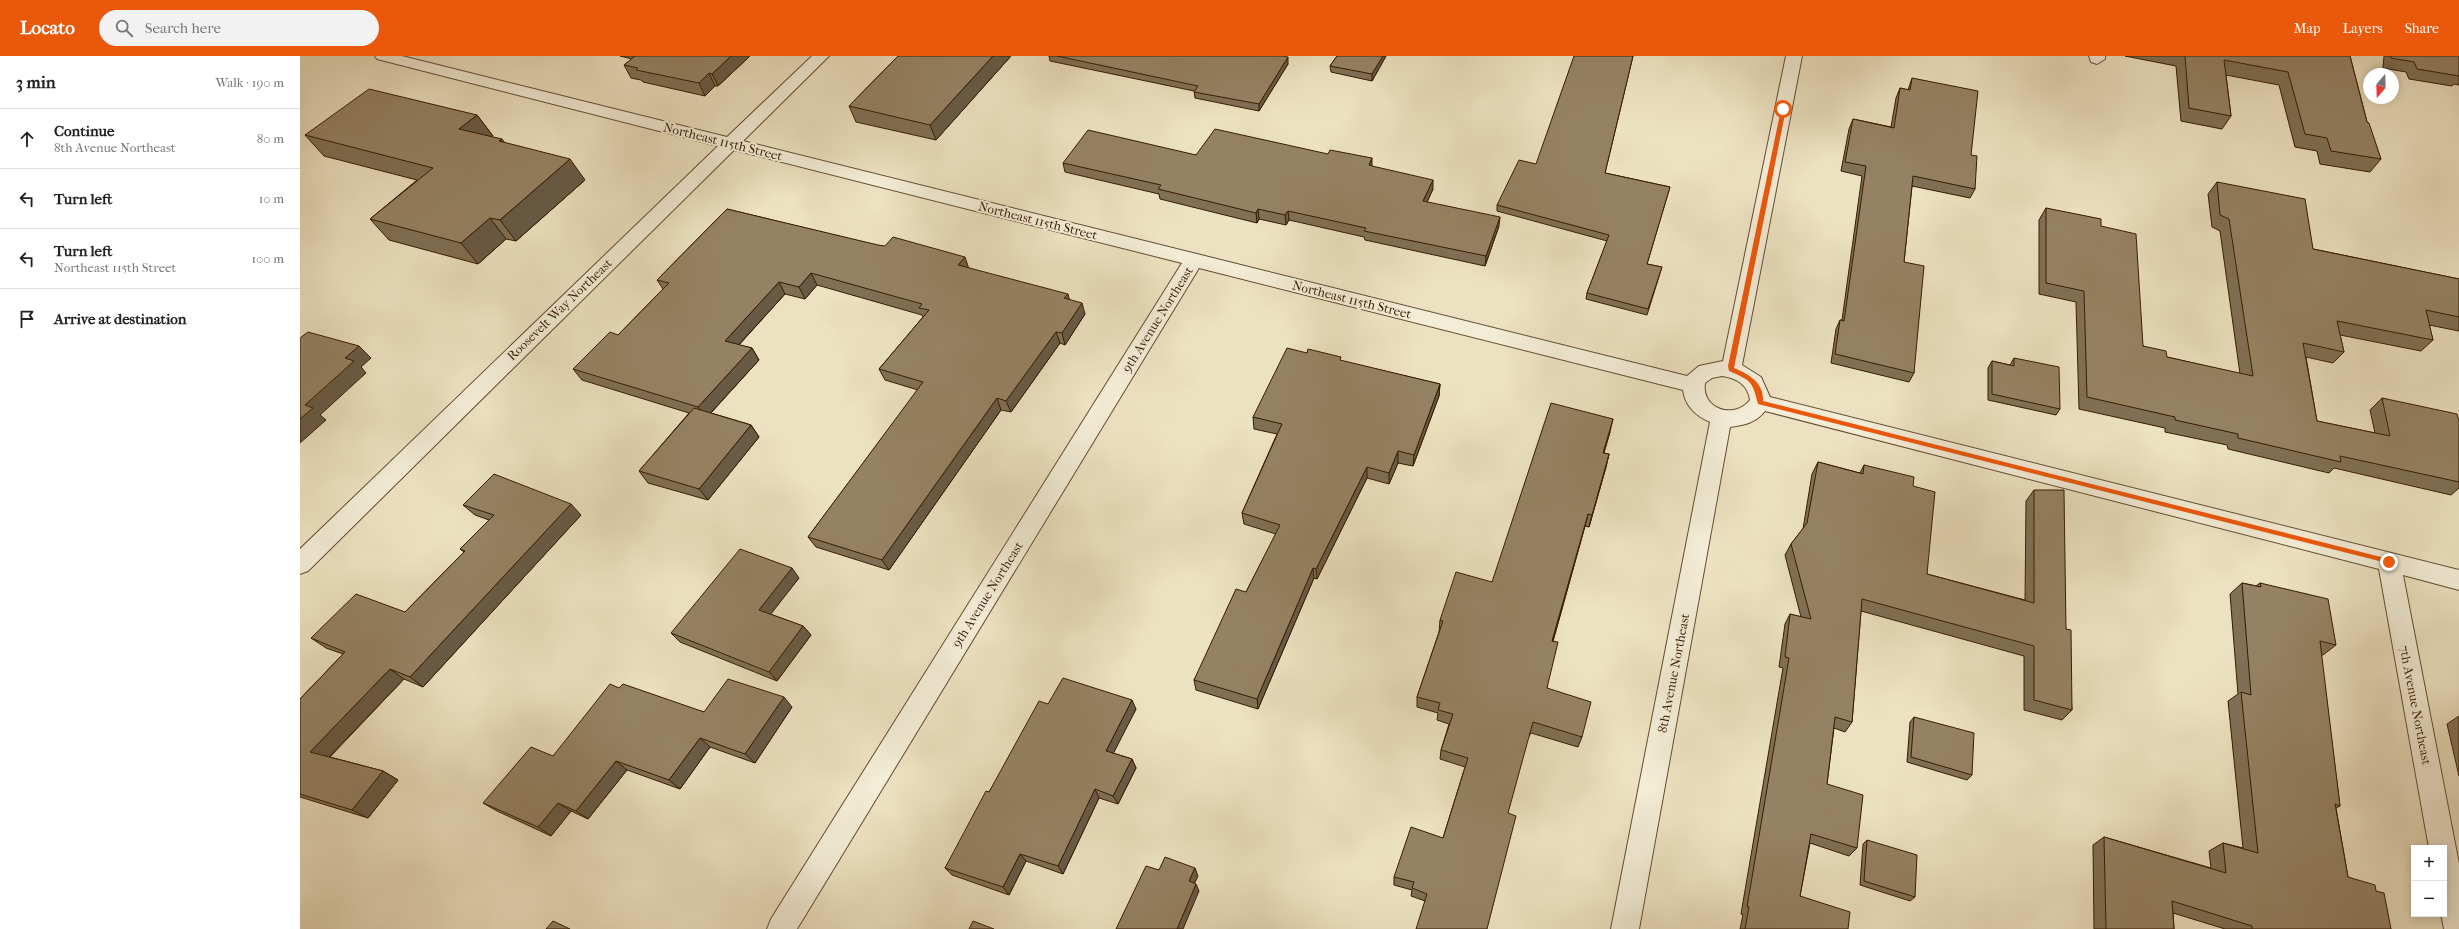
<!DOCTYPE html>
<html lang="en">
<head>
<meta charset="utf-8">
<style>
  body { margin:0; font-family:"IM FELL French Canon",serif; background:#f2f2f2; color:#202124 }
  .controls { position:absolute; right:12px; bottom:12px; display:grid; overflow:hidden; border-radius:0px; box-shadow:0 2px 10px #0003 }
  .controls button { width:36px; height:36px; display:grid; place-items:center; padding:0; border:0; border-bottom:1px solid #e0e0e0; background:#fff; color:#202124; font:20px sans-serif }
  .compass { position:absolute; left:2063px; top:12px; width:36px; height:36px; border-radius:50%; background:#fff; box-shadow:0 2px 10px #0003; rotate:199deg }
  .stop { position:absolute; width:12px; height:12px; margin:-9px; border:3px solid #ea580c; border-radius:50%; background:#fff }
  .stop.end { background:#ea580c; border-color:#fff; box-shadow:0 1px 4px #0008 }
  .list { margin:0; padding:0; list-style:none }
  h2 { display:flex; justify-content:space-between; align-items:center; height:52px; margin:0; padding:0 16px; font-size:17px }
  h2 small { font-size:13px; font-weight:400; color:#757577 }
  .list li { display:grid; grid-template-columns:26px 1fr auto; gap:12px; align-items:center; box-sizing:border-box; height:60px; padding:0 16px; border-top:1px solid #e0e0e0 }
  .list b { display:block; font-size:15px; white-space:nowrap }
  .list p { margin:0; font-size:13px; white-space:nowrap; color:#757577 }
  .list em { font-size:13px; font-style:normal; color:#757577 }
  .icon { flex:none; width:22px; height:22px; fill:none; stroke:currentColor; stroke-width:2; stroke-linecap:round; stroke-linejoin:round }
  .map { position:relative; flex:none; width:2159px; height:873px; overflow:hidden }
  header { display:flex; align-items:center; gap:24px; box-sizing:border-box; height:56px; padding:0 20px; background:#ea580c; color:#fff }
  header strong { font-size:19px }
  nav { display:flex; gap:22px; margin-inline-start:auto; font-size:14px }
  .search { width:280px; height:36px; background:#f2f2f2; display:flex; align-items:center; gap:10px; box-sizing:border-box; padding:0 14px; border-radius:22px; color:#757577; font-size:15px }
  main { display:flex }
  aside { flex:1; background:#fff }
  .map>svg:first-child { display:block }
</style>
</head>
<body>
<header>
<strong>Locato</strong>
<div class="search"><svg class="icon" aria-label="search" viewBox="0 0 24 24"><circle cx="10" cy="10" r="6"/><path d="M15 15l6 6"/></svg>Search here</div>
<nav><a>Map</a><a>Layers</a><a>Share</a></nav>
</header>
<main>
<aside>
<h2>3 min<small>Walk · 190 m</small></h2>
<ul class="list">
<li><svg class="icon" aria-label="ahead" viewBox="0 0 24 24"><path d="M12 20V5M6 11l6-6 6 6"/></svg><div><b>Continue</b><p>8th Avenue Northeast</p></div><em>80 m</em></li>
<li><svg class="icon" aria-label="left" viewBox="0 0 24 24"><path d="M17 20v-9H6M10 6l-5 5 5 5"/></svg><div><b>Turn left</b></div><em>10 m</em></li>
<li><svg class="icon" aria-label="left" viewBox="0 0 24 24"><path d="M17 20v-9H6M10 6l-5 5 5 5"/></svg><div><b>Turn left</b><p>Northeast 115th Street</p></div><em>100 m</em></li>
<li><svg class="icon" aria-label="arrive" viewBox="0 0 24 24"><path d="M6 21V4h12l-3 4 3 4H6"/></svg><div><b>Arrive at destination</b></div></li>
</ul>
</aside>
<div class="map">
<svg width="2159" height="873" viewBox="0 0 2159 873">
  <rect width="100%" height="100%" fill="#ece1c0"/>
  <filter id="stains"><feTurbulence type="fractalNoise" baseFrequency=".005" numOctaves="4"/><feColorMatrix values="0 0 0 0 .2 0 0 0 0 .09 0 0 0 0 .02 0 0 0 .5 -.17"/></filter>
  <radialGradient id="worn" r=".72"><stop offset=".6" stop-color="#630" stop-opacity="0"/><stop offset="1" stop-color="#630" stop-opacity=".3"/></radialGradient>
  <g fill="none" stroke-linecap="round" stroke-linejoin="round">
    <!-- minor casing -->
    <g stroke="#644c30" stroke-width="2">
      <g id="minor">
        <path d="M75,0h27l325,81 85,-81h17l-86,85 944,235 12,-10 24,-5 63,-305h16l-60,309 19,12 9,20 689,173v20l-56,-15 56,289v65h-15l-3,-15h3v-66h-15l-50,-279 -614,-158c-9,12 -21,14 -35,16l-91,502h-28l99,-507c-14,-6 -25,-16 -27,-32l-484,-122 -402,661h-30l4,-10 411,-656 -448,-113 -426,421 -8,3v-25l418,-403 -341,-87zM1422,320c15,2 26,9 28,24 -16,20 -49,9 -45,-17l7,-5z"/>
        <polygon points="1789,0 1805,0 1805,3 1797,8 1791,6"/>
      </g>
    </g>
    <!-- minor -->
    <use href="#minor" fill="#f3ecd6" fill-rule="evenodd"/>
  </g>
  <!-- wall -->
  <g fill="#807056" stroke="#361b00">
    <polygon points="320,0 450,0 418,30 415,30 405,40 343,26 341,24 331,22 324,9 332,3"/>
    <polygon points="598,0 711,0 636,84 556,66 549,50"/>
    <polygon points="749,0 983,0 988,8 959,55 895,42 894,35 750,5"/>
    <polygon points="1037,0 1086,0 1072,25 1031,16 1030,10"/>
    <polygon points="1333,0 1305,117 1370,131 1347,208 1362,211 1347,259 1286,243 1287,237 1307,185 1197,155 1197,149 1236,108"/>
    <polygon points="1825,0 2050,0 2067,66 2081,103 2070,116 2020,108 2017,95 1995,91 1979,29 1926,19 1931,60 1922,73 1881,65 1876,10"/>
    <polygon points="2084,0 2159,0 2159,29 2154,28 2152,30 2109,23 2106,16 2083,12"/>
    <polygon points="1612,22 1671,99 1675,133 1670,142 1612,130 1604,206 1614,317 1609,326 1531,307 1536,273 1540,264 1542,264 1562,120 1541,115 1549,73 1553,63 1591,71 1596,42 1600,32 1608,34"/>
    <polygon points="177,59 193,80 192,81 285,124 216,185 206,183 178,208 89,184 70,163 117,124 24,100 5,79"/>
    <polygon points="896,99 1072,111 1133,133 1127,146 1199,170 1185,210 1065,184 1064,181 989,164 986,169 959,163 957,167 860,143 859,138 765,116 763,107"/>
    <polygon points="1917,126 2013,193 2159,223 2159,275 2129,269 2133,284 2121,295 2040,279 2044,296 2033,307 2006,301 2017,365 2075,377 2070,354 2082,342 2159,365 2159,432 2151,439 2034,412 2029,417 1928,393 1927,389 1865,376 1865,372 1779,353 1776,246 1739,238 1739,164 1746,152 1801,170 1843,290 1867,301 1940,318 1920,175 1912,171 1908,138"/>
    <polygon points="427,153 669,212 769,243 785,258 765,289 760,287 711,356 701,354 589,514 516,491 508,481 618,334 585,324 579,313 623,261 622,259 517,229 505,243 485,238 439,289 452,292 459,304 411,357 451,369 459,381 408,444 348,427 339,415 389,357 282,324 273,313 318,279 363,233 357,224"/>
    <polygon points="1007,297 1140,328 1139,340 1113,410 1098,407 1089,428 1067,422 1017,523 1014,522 958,653 896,634 894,624 946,536 976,478 944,468 942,457 977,378 954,373 953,361"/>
    <polygon points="1714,302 1760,353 1756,359 1688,344 1688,312 1692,305 1710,309"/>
    <polygon points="1310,376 1304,397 1309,398 1306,411 1289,471 1285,470 1253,585 1247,632 1282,681 1278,691 1231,677 1125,845 1111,840 1112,834 1094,829 1094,821 1143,782 1165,711 1140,703 1141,694 1149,668 1137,664 1138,657 1117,651 1117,641 1139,576 1140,564 1192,526"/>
    <polygon points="1518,406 1560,417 1564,409 1613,430 1627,518 1725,544 1726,445 1734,434 1766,573 1772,654 1762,664 1724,654 1724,600 1561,555 1552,666 1545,676 1534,672 1527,728 1557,792 1549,800 1510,787 1500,840 1548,873 1440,873 1443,859 1441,858 1483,612 1479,611 1485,568 1490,558 1501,561 1485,499 1491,488 1503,473 1512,418"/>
    <polygon points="163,449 281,459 123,631 104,623 30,701 83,715 98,724 68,762 0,741 0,643 43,598 26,592 11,582 105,556 164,496 160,493 189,464 175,459"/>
    <polygon points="499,522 470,558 503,570 511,579 477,625 380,586 371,577"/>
    <polygon points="1942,527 1956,530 1960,527 2036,589 2023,599 2021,599 2040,750 2036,752 2048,821 2076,835 2091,873 1925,873 1873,857 1874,873 1794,873 1793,789 1804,781 1911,812 1909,795 1923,787 1943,792 1928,645 1938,638 1930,538"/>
    <polygon points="319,632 404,656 492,651 455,707 410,691 380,733 327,714 288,763 271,755 251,780 197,755 183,747 253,700"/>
    <polygon points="748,648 836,653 813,697 832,703 836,712 818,748 799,742 763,818 726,805 709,839 652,819 645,812 689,736"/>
    <polygon points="2159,660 2159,720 2147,668"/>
    <polygon points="1614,661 1672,719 1667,724 1607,706 1610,666"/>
    <polygon points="1567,784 1615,841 1610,845 1560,829 1563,788"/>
  </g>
  <!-- shaded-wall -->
  <g fill="#685b46" stroke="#361b00">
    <polygon points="431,0 450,0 418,30 412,18"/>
    <polygon points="693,0 711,0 636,84 630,69"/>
    <polygon points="1083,0 1086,0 1072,25 1072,18"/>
    <polygon points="988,1 988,8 959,55 959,48"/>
    <polygon points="409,17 415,30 405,40 399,27"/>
    <polygon points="177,59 193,80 175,94 159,73"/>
    <polygon points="202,83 217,104 199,85"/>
    <polygon points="1072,102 1072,112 1069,109"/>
    <polygon points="270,103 285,124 216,185 200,164"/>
    <polygon points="1133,124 1133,133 1123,155 1123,145"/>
    <polygon points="958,153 959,163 957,167 956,157"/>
    <polygon points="988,155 989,164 986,169 985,159"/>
    <polygon points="1200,161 1199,170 1185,210 1186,200"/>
    <polygon points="190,162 206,183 178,208 161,187"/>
    <polygon points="665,201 669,213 658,209"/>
    <polygon points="511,217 517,229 505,243 499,231"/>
    <polygon points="479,226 485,238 432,296 425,285"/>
    <polygon points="768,238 771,249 764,242"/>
    <polygon points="782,247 785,258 765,289 762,277"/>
    <polygon points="756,276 760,287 711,356 706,345"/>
    <polygon points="59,290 71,302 61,311 66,317 20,359 26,364 0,387 0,363 5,349 45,302"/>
    <polygon points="452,292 459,304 406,362 398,351"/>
    <polygon points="1140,328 1139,340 1113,410 1114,399"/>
    <polygon points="697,342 701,354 589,514 582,504"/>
    <polygon points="1313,363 1310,376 1300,409 1303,397"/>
    <polygon points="451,369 459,381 408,444 399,433"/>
    <polygon points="1098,395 1098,407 1089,428 1089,417"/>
    <polygon points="1309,398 1306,411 1289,471 1292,459"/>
    <polygon points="1067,411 1067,422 1017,523 1016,513"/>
    <polygon points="271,448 281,459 123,631 110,621"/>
    <polygon points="1288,458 1285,470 1250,596 1252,585"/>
    <polygon points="492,512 499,522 467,563 459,554"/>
    <polygon points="1013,512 1014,522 958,653 957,643"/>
    <polygon points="503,570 511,579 477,625 469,616"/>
    <polygon points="90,613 104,623 26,704 10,696"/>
    <polygon points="484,641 492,651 455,707 445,698"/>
    <polygon points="832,644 836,653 810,704 806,695"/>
    <polygon points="400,682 410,691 380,733 369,724"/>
    <polygon points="832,703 836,712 818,748 813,740"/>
    <polygon points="316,705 327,714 288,763 276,755"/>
    <polygon points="83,715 98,724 68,762 52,754"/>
    <polygon points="795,733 799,742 763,818 758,810"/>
    <polygon points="258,747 271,755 251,780 238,771"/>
    <polygon points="720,798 726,805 709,839 703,831"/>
    <polygon points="895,812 898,820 892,833 889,825"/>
    <polygon points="896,828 899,835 883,873 877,873"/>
  </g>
  <!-- building -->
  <g fill="#958264" stroke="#361b00">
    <polygon points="335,0 431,0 412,18 409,17 399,27 336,14 338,12 324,9"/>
    <polygon points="598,0 693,0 630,69 549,50"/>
    <polygon points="757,0 983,0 988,1 959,48 894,36 898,30"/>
    <polygon points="1037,0 1083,0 1072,18 1030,10"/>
    <polygon points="1274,0 1333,0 1305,117 1370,131 1347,208 1362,211 1348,253 1287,237 1309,179 1197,149 1219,104 1236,108"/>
    <polygon points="1885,0 2050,0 2067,66 2069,67 2081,103 2031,95 2027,82 2005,78 1988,16 1924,4 1931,60 1889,52"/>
    <polygon points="2091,0 2159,0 2159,20 2117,13 2114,6 2091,2"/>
    <polygon points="1612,22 1678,35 1671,99 1677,100 1675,133 1613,120 1604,206 1624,210 1614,317 1535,298 1540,264 1544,265 1566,110 1545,106 1553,63 1594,72 1600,32 1610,34"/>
    <polygon points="69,33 177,59 159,73 202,83 199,85 270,103 200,164 190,162 161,187 70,163 133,112 5,79"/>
    <polygon points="915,73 1028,98 1030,94 1072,102 1069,109 1072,110 1133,124 1123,145 1200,161 1186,200 1064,175 1066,172 988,155 985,159 958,153 956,157 858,133 861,129 763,107 788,74 896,99"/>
    <polygon points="1917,126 2005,143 2013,193 2159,223 2159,261 2126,254 2133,284 2037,265 2044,296 2003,287 2017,365 2090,380 2082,342 2157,358 2159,365 2159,426 2040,400 2041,406 1938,382 1938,378 1875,364 1875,361 1787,341 1784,235 1746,227 1746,152 1801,163 1801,170 1836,178 1843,290 1866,295 1867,301 1953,320 1929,163 1920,159"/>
    <polygon points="427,153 578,189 585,190 593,181 665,201 658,209 768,238 764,242 782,247 762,277 756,276 706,345 697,342 582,504 508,481 623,326 579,313 629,254 619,252 622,248 511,217 499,231 479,226 425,285 452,292 398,351 273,313 310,276 318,279 369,227 357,224"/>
    <polygon points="8,276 59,290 45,302 54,305 5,349 13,352 0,363 0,282"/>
    <polygon points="987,292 1007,297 1008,293 1041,301 1040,304 1140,328 1114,399 1098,395 1089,417 1067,411 1016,513 1013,512 957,643 894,624 936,533 946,536 980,469 942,457 982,368 953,361"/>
    <polygon points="1714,302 1759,311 1760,353 1692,338 1692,305 1714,310"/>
    <polygon points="1251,347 1313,363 1303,397 1309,398 1292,459 1288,458 1252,585 1258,586 1247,632 1291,646 1282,681 1233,666 1208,757 1216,760 1187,873 1116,873 1127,838 1112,832 1114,826 1094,821 1111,771 1143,782 1168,702 1141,694 1153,658 1138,654 1140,647 1117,641 1143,565 1140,564 1156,516 1192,526"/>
    <polygon points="394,352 451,369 399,433 339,415"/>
    <polygon points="1518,406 1563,418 1564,409 1614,421 1613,430 1635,436 1627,518 1734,547 1734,434 1764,434 1766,573 1771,574 1772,654 1734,644 1734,590 1562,543 1552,666 1535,661 1527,728 1563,739 1557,792 1511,778 1500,840 1550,856 1548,873 1445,873 1449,851 1447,851 1489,602 1485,601 1490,558 1511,563 1491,488 1507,467"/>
    <polygon points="194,418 271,448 110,621 90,613 10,696 83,715 52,754 0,738 0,643 45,596 11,582 56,538 105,556 165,495 160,493 194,459 163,449"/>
    <polygon points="440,493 492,512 459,554 503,570 469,616 371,577"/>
    <polygon points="1942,527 1961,531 1960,527 2028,543 2036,589 2020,585 2040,750 2035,748 2048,821 2075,829 2076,835 2084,837 2091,873 1952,873 1952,870 1872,845 1874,873 1806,873 1804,781 1926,817 1923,787 1958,797 1941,636 1951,639"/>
    <polygon points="763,622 832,644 806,695 832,703 813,740 795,733 758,810 720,798 703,831 645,812 686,735 689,736 739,645 748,648"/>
    <polygon points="428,623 484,641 445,698 400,682 369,724 316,705 276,755 258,747 238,771 183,747 231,691 253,700 310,628 319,632 323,628 404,656"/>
    <polygon points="1614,661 1674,677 1672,719 1611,701"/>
    <polygon points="1567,784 1617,799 1615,841 1564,825"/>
    <polygon points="865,801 895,812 889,825 896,828 877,873 816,873 846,810 859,814"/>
    <polygon points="253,865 270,873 246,873"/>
    <polygon points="673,865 694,873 669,873"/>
  </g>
  <!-- route -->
  <path fill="#ea580c" d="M1483,52l3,1 -52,259c14,6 30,14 29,33l626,158 2,1v4l-633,-160c-6,-23 -6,-23 -29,-33l-1,-5 53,-257z"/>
  <g text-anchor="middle" stroke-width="4" stroke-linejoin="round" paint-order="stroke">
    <!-- street labels -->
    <g font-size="13" fill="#361b00" stroke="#f3ecd6">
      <text transform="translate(423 85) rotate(14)" y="5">Northeast 115th Street</text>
      <text transform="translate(738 164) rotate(14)" y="5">Northeast 115th Street</text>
      <text transform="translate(1052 243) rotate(14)" y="5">Northeast 115th Street</text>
      <text transform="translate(259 253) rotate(-44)" y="5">Roosevelt Way Northeast</text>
      <text transform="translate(857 263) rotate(-58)" y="5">9th Avenue Northeast</text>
      <text transform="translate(687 538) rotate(-58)" y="5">9th Avenue Northeast</text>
      <text transform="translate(1373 617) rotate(-79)" y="5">8th Avenue Northeast</text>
      <text transform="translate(2116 649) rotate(79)" y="5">7th Avenue Northeast</text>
    </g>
  </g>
  <rect width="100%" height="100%" filter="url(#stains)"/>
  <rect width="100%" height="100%" fill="url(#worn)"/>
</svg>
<div class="controls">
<button>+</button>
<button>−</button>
</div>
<svg class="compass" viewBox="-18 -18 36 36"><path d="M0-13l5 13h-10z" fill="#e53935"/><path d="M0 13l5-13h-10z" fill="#757577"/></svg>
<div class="stop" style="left:1483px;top:53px"></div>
<div class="stop end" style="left:2089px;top:506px"></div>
</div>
</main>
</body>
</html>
